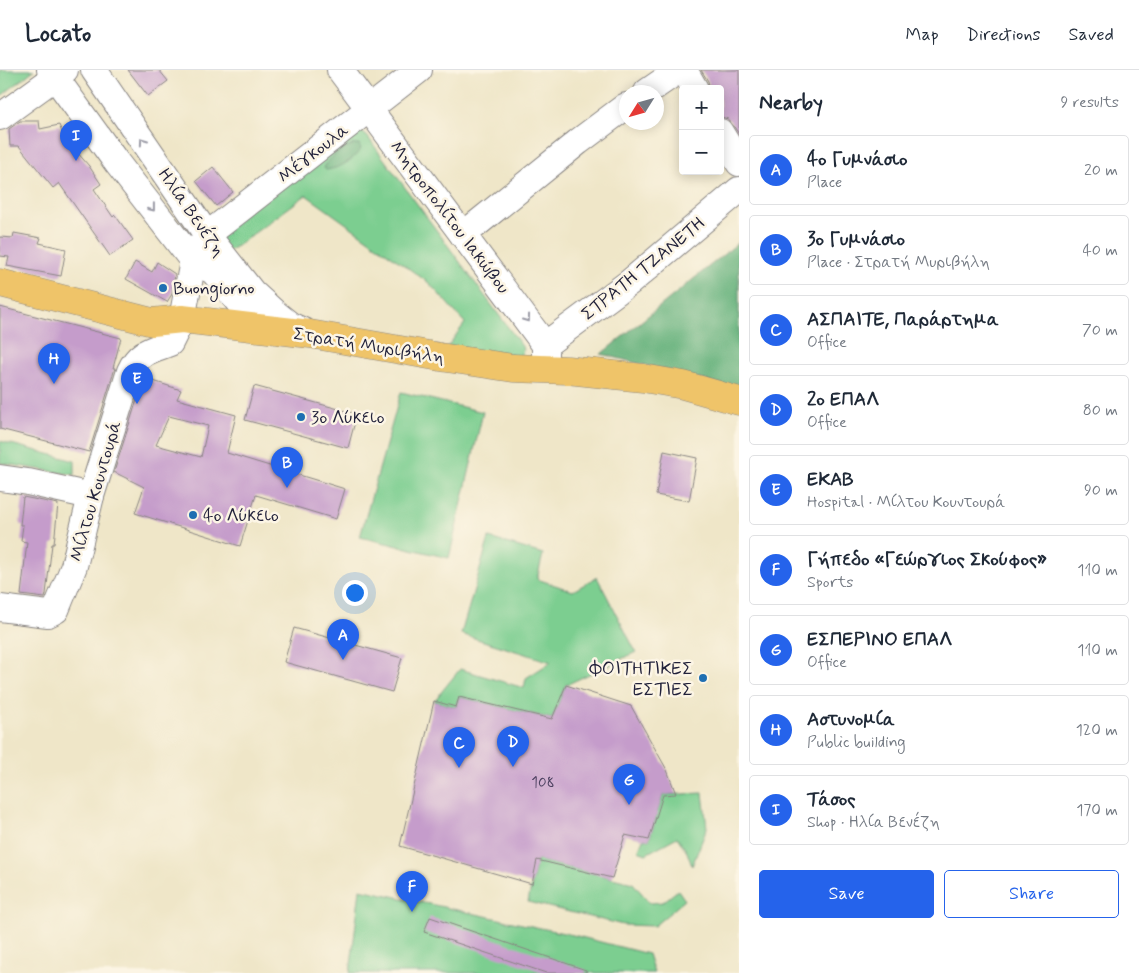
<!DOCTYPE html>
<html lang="en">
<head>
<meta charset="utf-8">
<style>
  body { margin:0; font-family:Mynerve,sans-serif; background:#f6f6f7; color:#1f2937 }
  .controls { position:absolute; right:15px; top:15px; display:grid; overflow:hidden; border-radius:5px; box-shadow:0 2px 12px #0003 }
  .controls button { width:45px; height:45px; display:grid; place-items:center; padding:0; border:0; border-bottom:1px solid #e0e1e3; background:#fff; color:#1f2937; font:25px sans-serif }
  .compass { position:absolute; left:619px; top:15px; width:45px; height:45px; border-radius:50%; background:#fff; box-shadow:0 2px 12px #0003; rotate:233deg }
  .you { position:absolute; left:354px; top:522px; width:18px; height:18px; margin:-12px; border:4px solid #fff; border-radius:50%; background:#1a73e8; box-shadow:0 0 0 8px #1a73e833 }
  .badge { display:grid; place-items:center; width:32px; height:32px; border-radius:50%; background:#2563eb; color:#fff; font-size:16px; font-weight:700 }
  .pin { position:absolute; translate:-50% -41px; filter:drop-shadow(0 1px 2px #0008) }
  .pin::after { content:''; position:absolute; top:26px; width:18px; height:15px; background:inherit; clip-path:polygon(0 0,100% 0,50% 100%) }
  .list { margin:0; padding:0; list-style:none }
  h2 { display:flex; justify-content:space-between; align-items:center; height:65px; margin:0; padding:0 20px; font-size:21px }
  h2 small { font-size:16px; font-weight:400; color:#747a83 }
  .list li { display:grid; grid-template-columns:32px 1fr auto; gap:15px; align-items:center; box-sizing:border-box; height:70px; margin:0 10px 10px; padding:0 10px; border:1px solid #e0e1e3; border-radius:5px }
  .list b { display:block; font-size:19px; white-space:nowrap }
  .list p { margin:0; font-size:16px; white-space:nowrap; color:#747a83 }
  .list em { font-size:16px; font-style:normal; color:#747a83 }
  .actions { display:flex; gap:10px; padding:15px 20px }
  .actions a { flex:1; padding:11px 0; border:1px solid #2563eb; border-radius:5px; text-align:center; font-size:18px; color:#2563eb }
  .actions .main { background:#2563eb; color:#fff }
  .map { position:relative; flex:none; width:739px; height:903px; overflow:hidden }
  header { display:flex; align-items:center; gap:30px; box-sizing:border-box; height:70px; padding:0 25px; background:#fff; border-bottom:1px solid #e0e1e3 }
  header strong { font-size:24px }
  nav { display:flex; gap:28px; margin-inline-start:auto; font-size:18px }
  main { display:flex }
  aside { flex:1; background:#fff }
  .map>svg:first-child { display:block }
</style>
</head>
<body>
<header>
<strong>Locato</strong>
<nav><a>Map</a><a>Directions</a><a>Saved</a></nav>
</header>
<main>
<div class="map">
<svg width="739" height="903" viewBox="0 0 739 903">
  <rect width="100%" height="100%" fill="#fcf5e5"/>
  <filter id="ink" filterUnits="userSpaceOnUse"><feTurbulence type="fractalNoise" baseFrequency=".02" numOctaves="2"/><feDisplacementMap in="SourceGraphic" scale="10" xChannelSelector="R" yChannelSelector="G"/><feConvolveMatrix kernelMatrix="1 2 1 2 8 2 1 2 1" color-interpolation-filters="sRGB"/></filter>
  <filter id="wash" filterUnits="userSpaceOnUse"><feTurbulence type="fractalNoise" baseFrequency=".0096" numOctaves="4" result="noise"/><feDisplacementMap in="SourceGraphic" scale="20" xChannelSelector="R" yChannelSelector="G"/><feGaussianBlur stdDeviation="1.12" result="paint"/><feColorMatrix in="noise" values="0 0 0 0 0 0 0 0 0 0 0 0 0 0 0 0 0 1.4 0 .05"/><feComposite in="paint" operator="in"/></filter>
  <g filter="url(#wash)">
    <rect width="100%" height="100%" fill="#efe6c8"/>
    <!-- green -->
    <g fill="#7bce90" stroke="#4e7866">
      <polygon points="0,0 34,0 0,27"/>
      <polygon points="355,50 364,64 367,66 524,279 513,298 440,287 465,253 429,213 306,125 237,176 222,184 207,165"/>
      <polygon points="401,322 483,342 449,488 360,467"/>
      <polygon points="0,371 75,391 75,405 0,393"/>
      <polygon points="489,468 543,484 537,509 573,521 597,507 636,582 566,615 552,649 459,627 456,637 434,631 460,599 524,618 526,608 551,592 461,564"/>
      <polygon points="703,723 707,758 692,796 687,782 677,767 646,784 638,781 643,769 649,770 663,725"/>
      <polygon points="537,790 633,813 650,833 663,832 678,820 685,830 654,856 623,855 528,832"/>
      <polygon points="360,819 573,865 648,884 654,903 350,903"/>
    </g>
    <!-- forest -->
    <g fill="#64b17a" stroke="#436a5a">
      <path d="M354,74h5l2,5c-9,12 -20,19 -35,21l-2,-2c5,-12 19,-18 30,-24z"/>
      <polygon points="739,172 739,319 601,284"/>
    </g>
    <g id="blocks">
      <!-- building -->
      <g fill="#c59ccb" fill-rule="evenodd">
        <polygon points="128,0 159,0 168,11 148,26"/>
        <polygon points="701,0 739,0 739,64 732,54 728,49 721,47 720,45 720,19 710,19 708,11"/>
        <polygon points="20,51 39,51 40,59 59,55 64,67 89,96 101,114 94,119 113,147 115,145 133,170 110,186 59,113 53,118 19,76 10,76 9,59"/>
        <polygon points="213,97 233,122 216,136 196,111"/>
        <polygon points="14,163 41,168 39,173 66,179 61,206 7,196 9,187 0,186 0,167 13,168"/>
        <polygon points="135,192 152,202 157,192 175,204 172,224 167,232 126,209"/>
        <polygon points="0,237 121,268 113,298 115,298 89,382 0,359"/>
        <path d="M144,308l37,12 -4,9 59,16 -9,38 118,36 -9,30 -80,-24 -16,51 -105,-33 9,-26 -30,-15zM169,346l39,10 -7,31 -45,-12z"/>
        <polygon points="254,316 357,344 348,378 245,350"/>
        <polygon points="664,381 697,388 689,431 656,425"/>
        <polygon points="23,427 58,434 54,474 52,474 46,524 45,528 21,525 27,472 21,471 23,455 20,455"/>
        <polygon points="294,558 402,588 392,622 284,592"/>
        <polygon points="566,615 631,636 667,700 676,724 663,725 649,770 625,765 612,808 537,790 532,814 400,776 434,631 456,637 459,627 552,649"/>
        <polygon points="430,847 586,900 586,903 546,903 424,862"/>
      </g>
    </g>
  </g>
  <g filter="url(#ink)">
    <use href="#blocks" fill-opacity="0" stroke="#888482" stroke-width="1"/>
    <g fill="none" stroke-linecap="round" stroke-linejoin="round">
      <!-- minor casing -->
      <g stroke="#888482" stroke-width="28">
        <g id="minor">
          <polyline points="94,0 207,165 252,222 275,243 290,255 310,264"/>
          <polyline points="340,0 545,275 545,298"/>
          <polyline points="684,0 695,19"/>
          <polyline points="647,22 679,0"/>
          <polyline points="0,47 65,0"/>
          <polyline points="720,62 739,93"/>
          <polyline points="463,165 578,72 626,36"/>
          <polyline points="260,258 213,201 193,191 207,165 419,0"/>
          <polyline points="545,275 630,212 739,120"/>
          <polyline points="0,408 28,412 91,426"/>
          <path d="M0,538l48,6 8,-4 18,-44 17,-70 39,-125c9,-20 22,-21 40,-28l12,-24 11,-58 -76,-98 -67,-93"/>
        </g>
      </g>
      <!-- major casing -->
      <g stroke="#888482" stroke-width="29">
        <polyline id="major" points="0,213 152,252 182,249 310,264 440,287 513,298 567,300 643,308 683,315 739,331"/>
      </g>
      <!-- minor -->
      <use href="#minor" stroke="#fff" stroke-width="26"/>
      <!-- major -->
      <use href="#major" stroke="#efc469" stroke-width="28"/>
    </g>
    <!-- one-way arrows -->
    <defs><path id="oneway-chevron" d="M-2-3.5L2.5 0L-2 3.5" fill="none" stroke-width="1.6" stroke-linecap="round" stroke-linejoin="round" transform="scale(1.25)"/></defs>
    <g stroke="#9c9ca7">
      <use href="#oneway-chevron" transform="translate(143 71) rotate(-125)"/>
      <use href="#oneway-chevron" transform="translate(152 138) rotate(52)"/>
      <use href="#oneway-chevron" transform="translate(527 249) rotate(54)"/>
    </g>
  </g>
  <!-- markers -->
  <g fill="#1f6fb2" stroke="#fcf5e5" stroke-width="2">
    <circle cx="163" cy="218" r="5"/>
    <circle cx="301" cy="347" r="5"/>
    <circle cx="193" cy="445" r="5"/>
    <circle cx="703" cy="608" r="5"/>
  </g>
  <g text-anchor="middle" stroke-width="5" stroke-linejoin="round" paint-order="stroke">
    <!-- number labels -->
    <g font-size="15" fill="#4b405f">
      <text x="543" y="717">108</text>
    </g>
    <!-- street labels -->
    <g font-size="18" fill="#22223b" stroke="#fcf5e5">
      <text transform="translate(313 83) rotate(-38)" y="6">Μέγκουλα</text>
      <text transform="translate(192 142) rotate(55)" y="6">Ηλία Βενέζη</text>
      <text transform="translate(450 147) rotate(53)" y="6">Μητροπολίτου Ιακώβου</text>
      <text transform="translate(643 198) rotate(-39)" y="6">ΣΤΡΑΤΗ ΤΖΑΝΕΤΗ</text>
      <text transform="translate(369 275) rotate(9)" y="6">Στρατή Μυριβήλη</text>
      <text transform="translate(95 421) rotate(-74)" y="6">Μίλτου Κουντουρά</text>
    </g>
    <!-- poi labels -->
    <g font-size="18" fill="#22223b" stroke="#fcf5e5" text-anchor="start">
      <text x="173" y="224">Buongiorno</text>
      <text x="311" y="353">3ο Λύκειο</text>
      <text x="203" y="451">4ο Λύκειο</text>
      <text x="693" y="604" text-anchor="end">ΦΟΙΤΗΤΙΚΕΣ<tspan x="693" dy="21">ΕΣΤΙΕΣ</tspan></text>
    </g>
  </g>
</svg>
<div class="controls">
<button>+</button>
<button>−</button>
</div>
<svg class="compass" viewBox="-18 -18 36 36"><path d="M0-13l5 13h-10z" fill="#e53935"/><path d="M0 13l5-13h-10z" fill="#747a83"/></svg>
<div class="you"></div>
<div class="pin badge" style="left:343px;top:590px">A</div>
<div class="pin badge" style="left:287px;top:418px">B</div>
<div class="pin badge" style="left:459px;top:698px">C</div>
<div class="pin badge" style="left:513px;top:697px">D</div>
<div class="pin badge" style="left:137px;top:334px">E</div>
<div class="pin badge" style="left:412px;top:842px">F</div>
<div class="pin badge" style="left:629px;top:735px">G</div>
<div class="pin badge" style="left:54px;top:314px">H</div>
<div class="pin badge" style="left:76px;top:91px">I</div>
</div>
<aside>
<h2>Nearby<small>9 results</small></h2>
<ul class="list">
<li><span class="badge">A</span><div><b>4ο Γυμνάσιο</b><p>Place</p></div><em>20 m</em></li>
<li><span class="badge">B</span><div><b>3ο Γυμνάσιο</b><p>Place · Στρατή Μυριβήλη</p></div><em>40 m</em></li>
<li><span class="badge">C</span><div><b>ΑΣΠΑΙΤΕ, Παράρτημα</b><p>Office</p></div><em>70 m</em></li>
<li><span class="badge">D</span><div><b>2ο ΕΠΑΛ</b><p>Office</p></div><em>80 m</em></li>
<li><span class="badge">E</span><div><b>ΕΚΑΒ</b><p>Hospital · Μίλτου Κουντουρά</p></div><em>90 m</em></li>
<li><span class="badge">F</span><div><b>Γήπεδο «Γεώργιος Σκούφος»</b><p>Sports</p></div><em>110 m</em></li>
<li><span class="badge">G</span><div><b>ΕΣΠΕΡΙΝΟ ΕΠΑΛ</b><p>Office</p></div><em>110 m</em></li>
<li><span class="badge">H</span><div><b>Αστυνομία</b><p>Public building</p></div><em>120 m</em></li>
<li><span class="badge">I</span><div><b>Τάσος</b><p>Shop · Ηλία Βενέζη</p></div><em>170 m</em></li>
</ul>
<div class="actions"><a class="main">Save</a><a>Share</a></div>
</aside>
</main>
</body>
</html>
